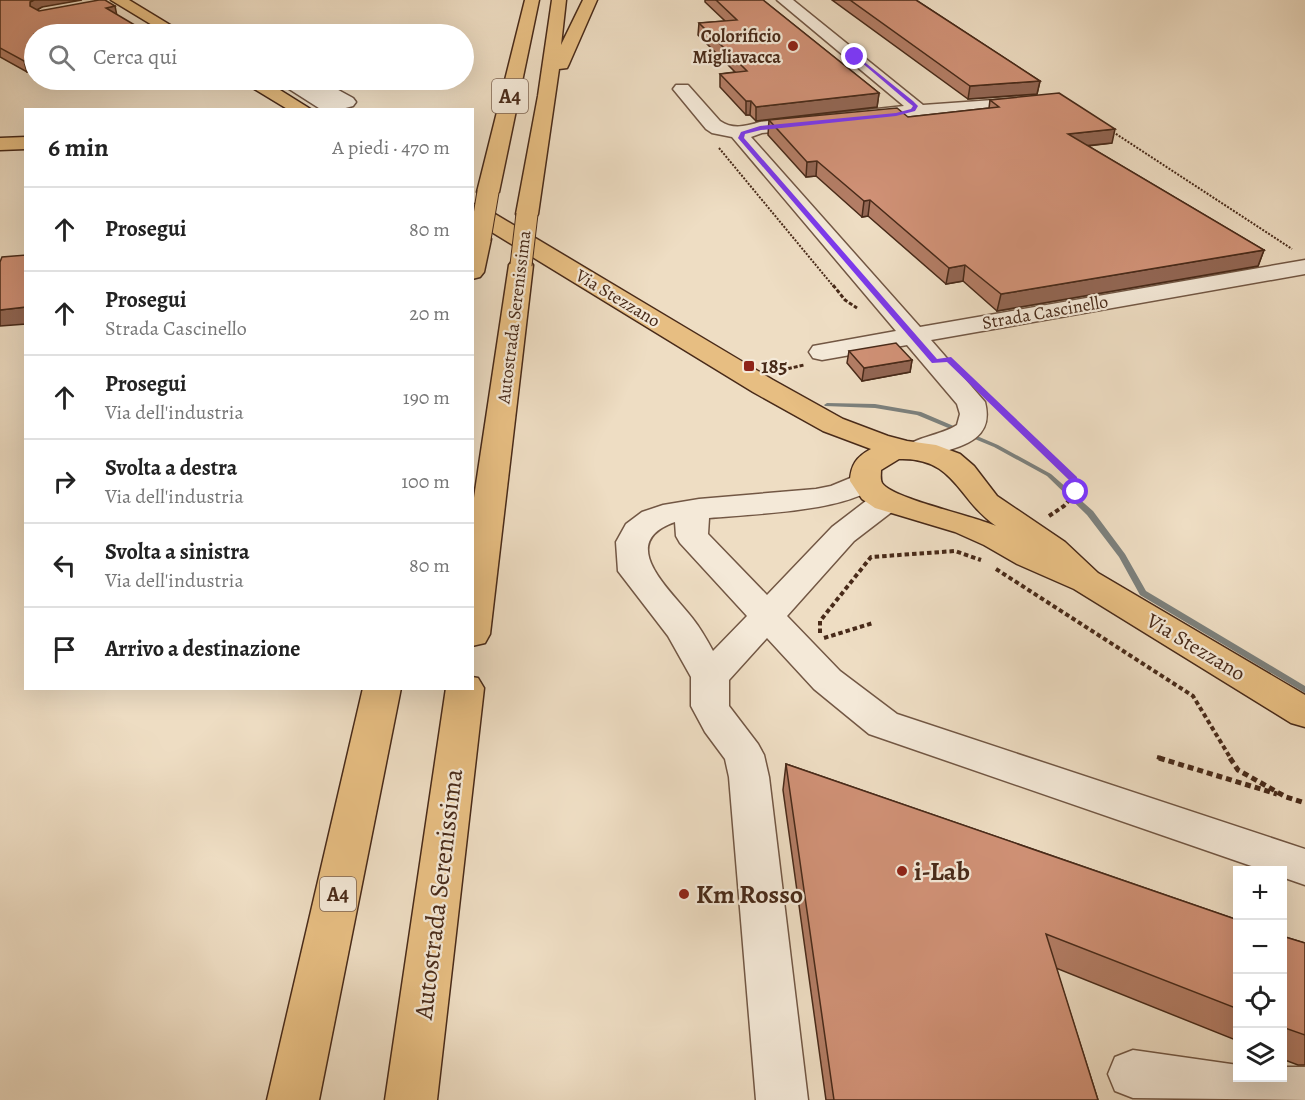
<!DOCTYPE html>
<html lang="it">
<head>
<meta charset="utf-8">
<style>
  body { margin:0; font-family:Alegreya,serif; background:#f2f2f2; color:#222 }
  .controls { position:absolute; right:18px; bottom:18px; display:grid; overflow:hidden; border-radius:0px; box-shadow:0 6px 24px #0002 }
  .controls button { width:54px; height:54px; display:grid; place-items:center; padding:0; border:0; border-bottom:2px solid #e0e0e0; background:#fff; color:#222; font:30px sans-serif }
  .stop { position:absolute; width:18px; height:18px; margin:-14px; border:4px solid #7c3aed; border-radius:50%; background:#fff }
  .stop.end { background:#7c3aed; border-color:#fff; box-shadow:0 2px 6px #0008 }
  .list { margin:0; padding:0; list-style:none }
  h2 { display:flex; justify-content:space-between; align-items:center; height:78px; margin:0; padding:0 24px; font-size:26px }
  h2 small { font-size:20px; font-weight:400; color:#767676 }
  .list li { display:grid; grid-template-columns:39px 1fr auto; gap:18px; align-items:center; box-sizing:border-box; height:84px; padding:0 24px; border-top:2px solid #e0e0e0 }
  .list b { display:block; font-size:22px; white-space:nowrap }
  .list p { margin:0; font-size:20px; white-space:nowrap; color:#767676 }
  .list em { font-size:20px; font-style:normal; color:#767676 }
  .icon { flex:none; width:33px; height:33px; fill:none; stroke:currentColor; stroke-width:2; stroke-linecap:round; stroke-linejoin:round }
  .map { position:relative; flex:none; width:1305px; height:1100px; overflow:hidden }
  .search { position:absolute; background:#fff; box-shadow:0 6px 24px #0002; left:24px; top:24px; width:450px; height:66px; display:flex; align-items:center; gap:15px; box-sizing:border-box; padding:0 21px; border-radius:33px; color:#767676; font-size:22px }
  .panel { position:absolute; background:#fff; box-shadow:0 6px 24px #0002; left:24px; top:108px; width:450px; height:582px; border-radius:0px }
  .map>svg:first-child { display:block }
</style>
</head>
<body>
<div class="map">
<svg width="1305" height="1100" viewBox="0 0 1305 1100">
  <rect width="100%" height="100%" fill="#eeddc3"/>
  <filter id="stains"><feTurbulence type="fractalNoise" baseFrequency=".00333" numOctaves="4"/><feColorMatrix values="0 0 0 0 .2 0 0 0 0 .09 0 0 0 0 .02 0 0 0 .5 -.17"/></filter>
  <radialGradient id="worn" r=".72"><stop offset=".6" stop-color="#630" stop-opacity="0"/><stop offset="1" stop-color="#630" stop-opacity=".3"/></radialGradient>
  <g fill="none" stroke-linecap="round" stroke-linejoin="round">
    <!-- stream -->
    <polygon fill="#7c807c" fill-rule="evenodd" points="827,403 875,404 921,412 998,445 1051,474 1093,511 1125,554 1146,591 1305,686 1305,693 1140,595 1119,557 1087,515 1047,476 994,447 917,415 875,408 825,406 824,405"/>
    <!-- minor casing -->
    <g stroke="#725744" stroke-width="3">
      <g id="minor">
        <path d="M777,0h16l130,105 111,-8 6,1 3,4 -3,4 -6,1 -98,10 -21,-1 -8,3 -145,14 -11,4 169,190 385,-67v14l-374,66 54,62c9,35 -18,43 -46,51 -12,3 -20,6 -32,3l-5,-6c9,-12 40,-15 55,-25l3,-11 -3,-10 -50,-59 -85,15 -9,-2 -4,-6 4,-6 83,-15 -164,-194 -20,-4 -6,-4 -33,-40 3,-4h12l32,36c13,9 26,5 40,1l144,-16z"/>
        <polygon points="275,80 296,80 301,83 300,80 320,80 353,98 356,102 353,106 338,110 322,110"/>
        <path d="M865,472l11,2 4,7c-21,31 -133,33 -171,37l-1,16 59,61 65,-68 43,-33 11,-2 11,2 5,7 -5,7 -43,33 -67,75 53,55 57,43 408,135v36l-23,-8v-7h-19l-394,-136 -55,-45 -47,-51 -38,42v26l29,38 6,11 5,22 39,323h-52l-27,-323 -4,-18 -20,-27 -14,-26v-29l-23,-41 -50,-65 -2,-29 10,-18 16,-12 21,-7 36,-6 117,-10 15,-3zM675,522l1,14 4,7 67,73 -34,35c-6,-11 -12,-22 -20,-32 -21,-28 -79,-76 -18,-97z"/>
        <polygon points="1133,1050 1238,1065 1238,1078 1282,1078 1282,1067 1305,1067 1305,1100 1133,1098 1115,1091 1108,1074 1115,1057"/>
      </g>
    </g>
    <!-- major casing -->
    <g stroke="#482a19" stroke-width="3">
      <g id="major">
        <polygon points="111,0 129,0 185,34 167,34"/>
        <polygon points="244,80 264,80 312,110 289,110 246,84"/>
        <polygon points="26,137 26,149 0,150 0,138"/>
        <path d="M472,204l8,1 293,175 70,39 45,17 19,5 29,4 24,9 14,12 23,30 68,46 33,31 207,122v32l-14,-4 -217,-134 -57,-25 -33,-19 -29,-13 -80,-24 -13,-9 -12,-18c1,-16 6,-24 21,-32l-48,-18 -70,-39 -281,-172zM899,459c56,-2 58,40 97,67 -22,-10 -103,-27 -114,-43 -2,-4 -1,-9 -1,-13z"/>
      </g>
    </g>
    <!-- highway casing -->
    <g stroke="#482a19" stroke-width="3">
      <g id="highway">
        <polygon points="525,0 539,0 499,192 495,196 488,198 481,196 477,192"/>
        <polygon points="552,0 566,0 561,45 583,0 597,0 569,64 567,68 559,69 538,214 535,219 527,221 519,219 516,214 538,96"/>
        <polygon points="480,232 488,234 491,239 484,272 480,277 472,279 472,234"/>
        <polygon points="521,258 529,260 533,265 490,634 485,643 472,646 472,511 509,265 513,260"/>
        <polygon points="472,677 478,678 484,688 437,1100 385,1100 446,688 472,688"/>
        <polygon points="363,688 401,688 319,1100 267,1100"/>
      </g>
    </g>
    <!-- path-far3 -->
    <g stroke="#482a19" stroke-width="2" stroke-dasharray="2 1.5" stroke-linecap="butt">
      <polyline points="1110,130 1292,249"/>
      <polyline points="719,148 834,287"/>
    </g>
    <!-- path-far2 -->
    <g stroke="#482a19" stroke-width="3" stroke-dasharray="4 2" stroke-linecap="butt">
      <polyline points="833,285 845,300 857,308"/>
      <polyline points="782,370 804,365"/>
      <polyline points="999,408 1073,479 1075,493"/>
    </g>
    <!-- path-far1 -->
    <g stroke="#482a19" stroke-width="4" stroke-dasharray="4.5 3" stroke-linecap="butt">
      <polyline points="1049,516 1064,506 1076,492"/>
      <polyline points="996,569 1193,696 1231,759"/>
      <polyline points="820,633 820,621 871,557 955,551 981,560"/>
      <polyline points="824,638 873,623"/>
      <polyline points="1157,757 1164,759"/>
    </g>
    <!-- path -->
    <g stroke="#482a19" stroke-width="5" stroke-dasharray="6 4" stroke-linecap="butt">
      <polyline points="1159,758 1277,794"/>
      <polyline points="1230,758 1238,770 1286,797 1305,803"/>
    </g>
    <!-- minor -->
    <use href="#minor" fill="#f4e9d8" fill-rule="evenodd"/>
    <!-- major -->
    <use href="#major" fill="#e7be82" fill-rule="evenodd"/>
    <!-- highway -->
    <use href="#highway" fill="#e7be82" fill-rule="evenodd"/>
    <!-- highway-bridge casing -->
    <g stroke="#482a19" stroke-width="23" stroke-linecap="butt">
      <g id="highway-bridge">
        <polyline points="480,239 488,192"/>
        <polyline points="521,265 527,214"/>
      </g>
    </g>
    <!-- highway-bridge -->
    <use href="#highway-bridge" stroke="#e7be82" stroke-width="21"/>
  </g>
  <!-- wall -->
  <g fill="#b37d65" stroke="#482a19" stroke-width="1.5">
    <polygon points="0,0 42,7 37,10 34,34 34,70 27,72 0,57"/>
    <polygon points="705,0 763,0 879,93 877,107 756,121 750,115 746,115 720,87 720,74 735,72 698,35 699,23 725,21 705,2"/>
    <polygon points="832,0 916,0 1040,81 1037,94 968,99"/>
    <polygon points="990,100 1112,143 1088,146 1264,250 1258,266 997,311 963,281 946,284 868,216 862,217 816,176 806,177 768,135 769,120 908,117 989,108"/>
    <polygon points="849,351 912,360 910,372 862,381 847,363"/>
    <polygon points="786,764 1238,920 1238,1041 1056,968 1098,1100 826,1100 783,790"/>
    <polygon points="1282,936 1305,943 1305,1065 1298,1065 1282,1059"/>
  </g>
  <!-- shaded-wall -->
  <g fill="#926653" stroke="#482a19" stroke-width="1.5">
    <polygon points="34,0 82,0 42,7 33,12 30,6 30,2"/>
    <polygon points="115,6 117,16 106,8"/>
    <polygon points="34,59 34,70 27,72 24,61"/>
    <polygon points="1040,81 1037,94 968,99 970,86"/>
    <polygon points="879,93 877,107 756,121 756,107"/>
    <polygon points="746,101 751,101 750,115 746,115"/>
    <polygon points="1115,129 1112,143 1064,148 1068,134"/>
    <polygon points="817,161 816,176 806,177 807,162"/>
    <polygon points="870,200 868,216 862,217 864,201"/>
    <polygon points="1264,250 1258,266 997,311 1001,294"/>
    <polygon points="965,265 963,281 946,284 949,268"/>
    <polygon points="26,307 26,324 0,326 0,310"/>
    <polygon points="912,360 910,372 862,381 864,368"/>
  </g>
  <!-- building -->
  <g fill="#d09176" stroke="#482a19" stroke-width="1.5">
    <polygon points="0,0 34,0 30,2 30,6 39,11 99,0 105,0 115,6 106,8 150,34 34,34 34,59 24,61 0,48"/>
    <polygon points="716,0 763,0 879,93 756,107 751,101 746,101 720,74 747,71 699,23 737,20"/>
    <polygon points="850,0 916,0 1040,81 970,86"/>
    <polygon points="1059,93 1115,129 1068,134 1264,250 1001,294 965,265 949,268 870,200 864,201 817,161 807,162 769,120 897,108 908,117 999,107 990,100"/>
    <polygon points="26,255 26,307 0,310 0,262 2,257"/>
    <polygon points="896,343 912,360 864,368 849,351"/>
    <polygon points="786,764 1238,920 1238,1009 1046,934 1098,1100 834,1100"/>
    <polygon points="1282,936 1305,943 1305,1035 1282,1027"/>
  </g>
  <!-- route -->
  <polygon fill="#7c3aed" points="854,56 857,56 913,101 918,106 915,111 896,116 761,130 745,134 744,138 937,359 951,357 1077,477 1079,493 1073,493 1069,480 947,362 932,363 738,138 741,132 760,126 896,113 911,109 913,106 909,103"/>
  <!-- markers -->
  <g fill="#8f2418" stroke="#f4e9d8" stroke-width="2">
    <circle cx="793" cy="46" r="6"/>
    <rect x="743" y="360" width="12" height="12" rx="3"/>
    <circle cx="902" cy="871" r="6"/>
    <circle cx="684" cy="894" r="6"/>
  </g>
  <g text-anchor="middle" stroke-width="4.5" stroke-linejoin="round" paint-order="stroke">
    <!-- far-poi labels -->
    <g font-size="18" font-weight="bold" fill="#482a19" stroke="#f4e9d8" text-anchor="end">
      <text x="781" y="42">Colorificio<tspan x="781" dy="21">Migliavacca</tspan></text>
    </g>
    <!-- far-street labels -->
    <g font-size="18" fill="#482a19" stroke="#f4e9d8">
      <text transform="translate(618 298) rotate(31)" y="6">Via Stezzano</text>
      <text transform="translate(1045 312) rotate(-10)" y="6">Strada Cascinello</text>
      <text transform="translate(514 317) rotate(-83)" y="6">Autostrada Serenissima</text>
    </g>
    <!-- shield labels -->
    <g fill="#f4e9d8" stroke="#7c6352" stroke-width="1.5">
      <rect x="492" y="79" width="36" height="34" rx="4.5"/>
      <rect x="320" y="877" width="36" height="34" rx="4.5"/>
    </g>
    <g font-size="20" font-weight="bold" fill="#482a19">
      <text x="510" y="103">A4</text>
      <text x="338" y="901">A4</text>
    </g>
    <!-- poi labels -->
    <g font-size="21" font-weight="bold" fill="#482a19" stroke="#f4e9d8" text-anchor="start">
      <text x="761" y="373">185</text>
    </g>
    <!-- street labels -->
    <g font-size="21" fill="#482a19" stroke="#f4e9d8">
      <text transform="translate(1196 647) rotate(31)" y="7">Via Stezzano</text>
    </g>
    <!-- near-poi labels -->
    <g font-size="26" font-weight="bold" fill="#482a19" stroke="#f4e9d8" text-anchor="start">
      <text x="914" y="880">i-Lab</text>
      <text x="696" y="903">Km Rosso</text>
    </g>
    <!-- near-street labels -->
    <g font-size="26" fill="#482a19" stroke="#f4e9d8">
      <text transform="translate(438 894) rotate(-83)" y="9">Autostrada Serenissima</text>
    </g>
  </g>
  <rect width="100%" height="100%" filter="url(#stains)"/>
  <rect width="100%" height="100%" fill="url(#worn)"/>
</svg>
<div class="controls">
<button>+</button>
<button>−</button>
<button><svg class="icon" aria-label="locate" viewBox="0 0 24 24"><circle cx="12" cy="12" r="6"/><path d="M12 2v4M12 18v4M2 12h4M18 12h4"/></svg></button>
<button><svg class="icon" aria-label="layers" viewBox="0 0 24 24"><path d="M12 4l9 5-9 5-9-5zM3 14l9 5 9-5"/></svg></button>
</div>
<div class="stop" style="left:1076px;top:492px"></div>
<div class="stop end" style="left:855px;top:57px"></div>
<div class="search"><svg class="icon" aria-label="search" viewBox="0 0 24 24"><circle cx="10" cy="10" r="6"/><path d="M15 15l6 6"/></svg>Cerca qui</div>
<section class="panel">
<h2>6 min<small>A piedi · 470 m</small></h2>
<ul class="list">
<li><svg class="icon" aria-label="ahead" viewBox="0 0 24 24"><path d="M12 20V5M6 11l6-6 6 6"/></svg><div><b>Prosegui</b></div><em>80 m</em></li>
<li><svg class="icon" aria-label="ahead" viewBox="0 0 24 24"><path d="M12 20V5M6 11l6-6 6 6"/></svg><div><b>Prosegui</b><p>Strada Cascinello</p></div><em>20 m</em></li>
<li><svg class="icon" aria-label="ahead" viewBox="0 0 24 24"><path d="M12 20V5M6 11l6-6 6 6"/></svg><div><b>Prosegui</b><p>Via dell'industria</p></div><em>190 m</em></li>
<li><svg class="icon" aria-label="right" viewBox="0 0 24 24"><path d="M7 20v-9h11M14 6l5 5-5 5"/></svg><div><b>Svolta a destra</b><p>Via dell'industria</p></div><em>100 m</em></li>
<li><svg class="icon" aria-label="left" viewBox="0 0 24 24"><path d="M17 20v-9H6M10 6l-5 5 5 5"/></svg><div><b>Svolta a sinistra</b><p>Via dell'industria</p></div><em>80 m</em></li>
<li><svg class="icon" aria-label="arrive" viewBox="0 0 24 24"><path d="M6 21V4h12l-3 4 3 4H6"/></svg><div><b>Arrivo a destinazione</b></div></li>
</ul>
</section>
</div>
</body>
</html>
